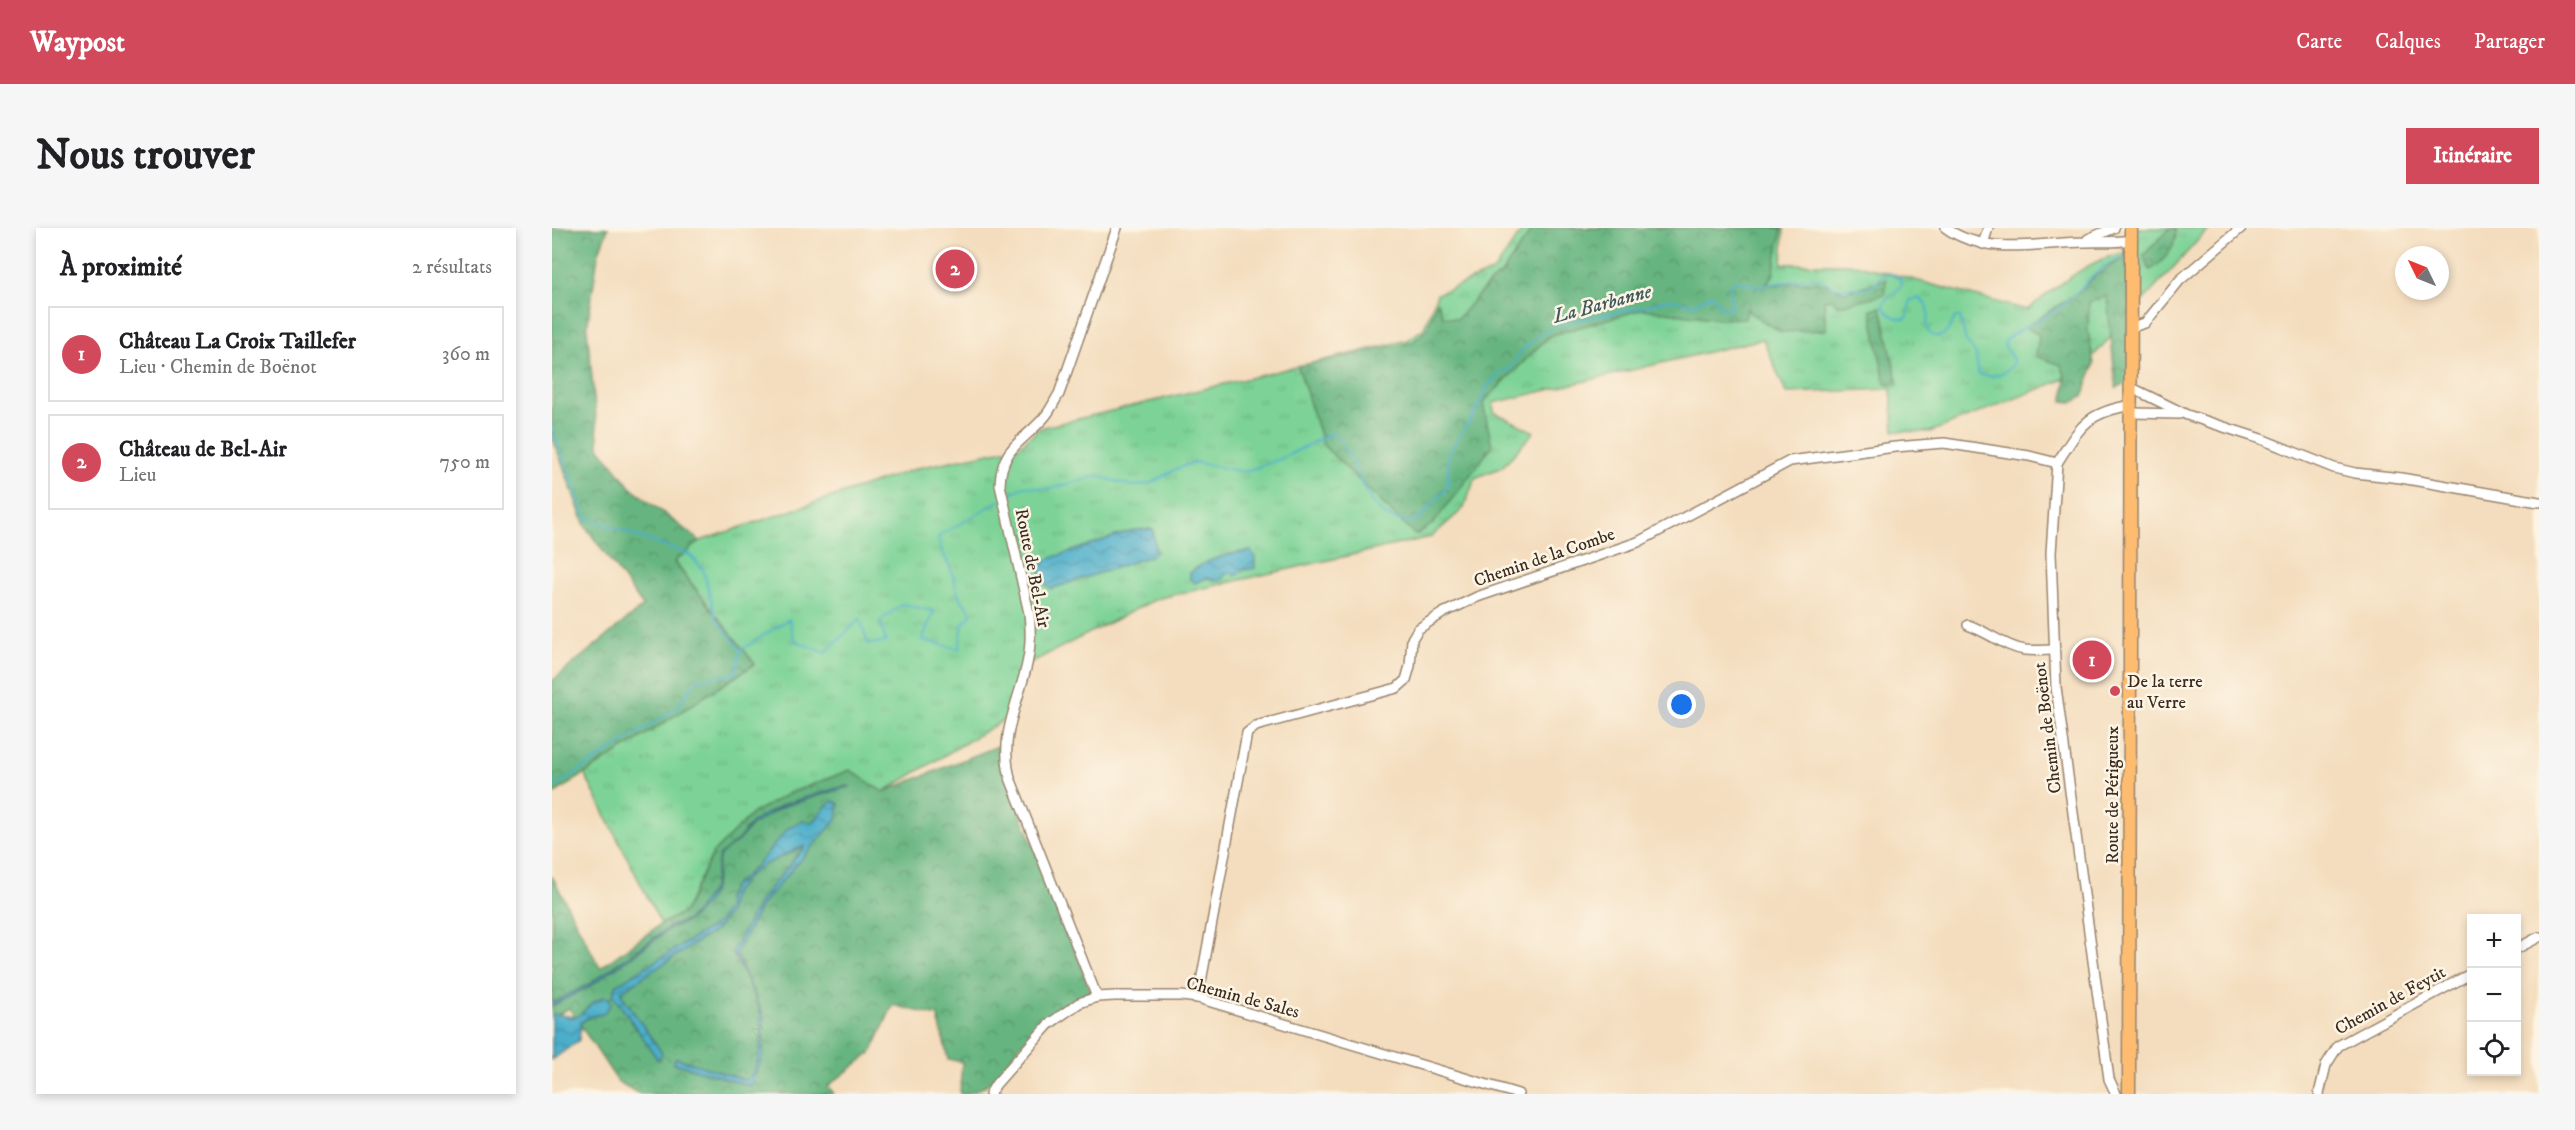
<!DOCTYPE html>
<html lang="fr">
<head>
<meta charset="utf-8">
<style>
  body { margin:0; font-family:"IM FELL DW Pica",serif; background:#f6f6f6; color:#202124 }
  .controls { position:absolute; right:18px; bottom:18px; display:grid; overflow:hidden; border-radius:0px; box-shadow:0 3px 9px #0003 }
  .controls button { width:54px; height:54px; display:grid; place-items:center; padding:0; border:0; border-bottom:2px solid #e0e0e0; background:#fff; color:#202124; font:30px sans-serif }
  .compass { position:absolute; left:1843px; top:18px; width:54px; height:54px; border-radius:50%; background:#fff; box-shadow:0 3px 9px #0003; rotate:313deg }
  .you { position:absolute; left:1130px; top:477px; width:21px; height:21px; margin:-15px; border:4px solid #fff; border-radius:50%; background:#1a73e8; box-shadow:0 0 0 9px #1a73e833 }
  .badge { display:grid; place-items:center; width:39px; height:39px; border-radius:50%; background:#d1495b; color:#fff; font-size:20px; font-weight:700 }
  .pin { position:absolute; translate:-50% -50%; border:3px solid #fff; box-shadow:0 2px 6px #0006 }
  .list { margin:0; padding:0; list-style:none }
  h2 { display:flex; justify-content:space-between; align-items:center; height:78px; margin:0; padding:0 24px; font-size:26px }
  h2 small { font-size:20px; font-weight:400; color:#757577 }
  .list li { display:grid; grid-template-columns:39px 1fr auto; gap:18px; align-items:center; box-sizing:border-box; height:96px; margin:0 12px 12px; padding:0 12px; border:2px solid #e0e0e0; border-radius:0px }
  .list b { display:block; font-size:22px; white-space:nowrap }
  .list p { margin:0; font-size:20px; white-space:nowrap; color:#757577 }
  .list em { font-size:20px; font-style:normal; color:#757577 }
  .icon { flex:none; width:33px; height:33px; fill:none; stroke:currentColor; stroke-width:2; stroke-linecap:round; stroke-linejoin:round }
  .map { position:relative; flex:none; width:1987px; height:866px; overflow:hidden; border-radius:0px }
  header { display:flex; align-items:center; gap:36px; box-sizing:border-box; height:84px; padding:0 30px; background:#d1495b; color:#fff }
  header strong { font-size:28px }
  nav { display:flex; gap:33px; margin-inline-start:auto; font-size:21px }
  .intro { display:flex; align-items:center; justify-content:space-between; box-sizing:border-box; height:144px; padding:0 36px }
  h1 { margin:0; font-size:42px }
  .button { padding:15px 27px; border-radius:0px; background:#d1495b; color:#fff; font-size:21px; font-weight:700 }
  main { display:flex; gap:36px; padding:0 36px }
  aside { flex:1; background:#fff; border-radius:0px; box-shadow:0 3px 9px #0003 }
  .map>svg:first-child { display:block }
</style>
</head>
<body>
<header>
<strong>Waypost</strong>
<nav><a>Carte</a><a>Calques</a><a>Partager</a></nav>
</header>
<div class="intro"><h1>Nous trouver</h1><a class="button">Itinéraire</a></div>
<main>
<aside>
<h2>À proximité<small>2 résultats</small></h2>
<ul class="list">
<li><span class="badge">1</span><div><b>Château La Croix Taillefer</b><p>Lieu · Chemin de Boënot</p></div><em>360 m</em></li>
<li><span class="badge">2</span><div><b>Château de Bel-Air</b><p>Lieu</p></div><em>750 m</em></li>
</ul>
</aside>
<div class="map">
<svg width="1987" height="866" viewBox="0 0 1987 866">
  <defs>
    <pattern id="grass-tufts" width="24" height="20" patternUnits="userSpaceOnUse" patternTransform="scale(1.5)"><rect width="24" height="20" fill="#7dd397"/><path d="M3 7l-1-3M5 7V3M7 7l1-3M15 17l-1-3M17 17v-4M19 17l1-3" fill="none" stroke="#6db582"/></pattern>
    <pattern id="forest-crowns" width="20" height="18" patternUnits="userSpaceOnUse" patternTransform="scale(1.5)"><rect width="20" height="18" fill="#66b580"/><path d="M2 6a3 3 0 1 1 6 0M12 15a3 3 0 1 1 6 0" fill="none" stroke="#559368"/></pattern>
    <pattern id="water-waves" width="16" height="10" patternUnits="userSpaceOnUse" patternTransform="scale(1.5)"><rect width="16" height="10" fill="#4bafcb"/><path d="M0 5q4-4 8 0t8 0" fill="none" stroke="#408fa4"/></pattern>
  </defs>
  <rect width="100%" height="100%" fill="#fcf5e5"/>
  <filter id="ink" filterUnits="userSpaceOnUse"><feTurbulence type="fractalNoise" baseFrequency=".0167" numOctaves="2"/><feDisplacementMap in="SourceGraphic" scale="12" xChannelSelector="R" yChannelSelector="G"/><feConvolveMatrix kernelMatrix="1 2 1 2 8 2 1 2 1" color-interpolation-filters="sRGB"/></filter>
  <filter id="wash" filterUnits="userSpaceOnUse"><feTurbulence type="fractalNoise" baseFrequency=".008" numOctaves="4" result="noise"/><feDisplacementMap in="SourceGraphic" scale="24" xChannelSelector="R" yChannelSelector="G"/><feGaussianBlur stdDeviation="1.35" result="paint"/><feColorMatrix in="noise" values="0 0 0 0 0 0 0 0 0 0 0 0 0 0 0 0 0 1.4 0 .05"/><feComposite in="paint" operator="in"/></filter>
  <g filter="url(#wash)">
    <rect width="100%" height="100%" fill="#f4ddbe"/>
    <!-- grass -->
    <path fill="url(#grass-tufts)" stroke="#5c7e5a" stroke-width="1.5" d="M972,0h260l-2,36h73l172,46c32,-25 68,-57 110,-59l1,-23h71l-132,146 -147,58 -36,-1 -3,-42 -105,4 -23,-54 -270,64 1,9 40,20 -32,35 -27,11 -11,30 -33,29 -275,62 -132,67 -17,52 -124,74 -33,-22 -62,24 -35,19 -40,40 -29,59 -23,12 -77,-151 171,-109 -81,-103 26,-20 218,-73 100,-21 22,-19 368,-88 16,-12 13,-34 57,-23z"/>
    <!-- forest -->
    <g fill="url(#forest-crowns)" stroke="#50704f" stroke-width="1.5">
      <polygon points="0,0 56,0 46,27 35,101 47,219 79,260 148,313 122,334 203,436 0,567 0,453 91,378 33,298 0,208"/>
      <path d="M981,0h249l-9,48 -8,9 53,-3 27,10 41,-13 -1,15 -47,12 -6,-7 -8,1 2,30 -45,2 -31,-19 -3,-5 -2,10 -26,1 -76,-10 -94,27 -66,67 9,43 -59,78 -18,11 -92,-90 -25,-79 114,-23 15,-14 10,-27 6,14 14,3c10,-10 33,-41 43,-43z"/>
      <path d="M1618,0h6c1,18 -11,33 -26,42l-7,-14z"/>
      <polygon points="1575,29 1577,154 1564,160 1555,68 1537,74 1536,103 1542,136 1531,169 1521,174 1511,173 1514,151 1509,137 1484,128 1487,107 1473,99 1526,65 1542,49 1559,37"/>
      <polygon points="1329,79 1346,157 1333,156 1319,81"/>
      <path d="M446,518l2,14 91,232c-19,12 -38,23 -55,37 -26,20 -39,65 -76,65l2,-32 -14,-3 -10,-43 -45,-11 -22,48 -43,33 6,8h-194l-22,-12 -49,-74 -17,10v-142l48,92 61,-44 23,-12 29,-59 40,-40 35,-19 62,-24 33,22z"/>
    </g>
    <!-- water -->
    <g fill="url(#water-waves)" stroke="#436c74" stroke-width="1.5">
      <polygon points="598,301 601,302 604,324 599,328 499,361 489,353 488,341 493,332 581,302"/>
      <path d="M699,323l4,7v10l-11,2 -9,6 -3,-3 -7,1 -3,6 -4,1 -11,-3 -12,5 -5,-4v-6c14,-13 42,-21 61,-22z"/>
      <path d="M299,558l-67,20 -32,19 -14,16 -18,14c-4,11 -2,23 -6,33 -8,20 -22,34 -43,40l-81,58 -38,20v-3l37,-19 82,-58 15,-5 8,-7 19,-26 6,-32 20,-17 13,-17 32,-18 57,-17z"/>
      <path d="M282,573l5,3 -2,15 -75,85 -26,49 28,64 -1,38 -12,31 -78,-23 3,-5 67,21 4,1c13,-12 17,-50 13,-67 -5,-21 -19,-42 -28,-61l28,-52 45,-54 -39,18 -18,12 -16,19 -2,16 -14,19 -94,61 -1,3 41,59 -4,7 -45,-65 3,-10 102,-62 10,-16 -1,-10 6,-10 23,-21 32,-38 13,-7 12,1 13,-16z"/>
      <polygon points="51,769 58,770 59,777 51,786 40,788 29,794 27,812 0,832 0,786 25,789 43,773"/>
    </g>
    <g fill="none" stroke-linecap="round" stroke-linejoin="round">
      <!-- stream -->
      <g stroke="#4bafcb" stroke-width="2">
        <polyline points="0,200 34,290 138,327 151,341 164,390 189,422"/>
        <path d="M453,270l19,-12 26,3 47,-13 36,10 16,-2 29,-16 17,-6 49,10 39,-14 48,-25c31,16 24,94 86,88l31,-34v-33l27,-41 13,-27 11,-12 13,-7 9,-16 22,-18 13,-8 95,-20 17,-6 25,5 18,-9 13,14h6c4,-9 -4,-18 1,-27l7,-1 19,5 55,-8 9,1 13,9h31l9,-3 9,-10 7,-1 10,4 2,6c-4,10 -16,10 -19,21 3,9 13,14 22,14l3,-3 2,-16 9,-2c3,3 8,5 9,10 2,6 -2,13 -1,19 0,4 1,6 5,8 13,6 19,-9 23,-18h5l6,24 10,13 2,20c13,5 28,0 36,-11 -2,-8 -11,-14 -10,-22 16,-14 39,-21 57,-34 22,-17 37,-44 66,-52"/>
        <path d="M0,560l125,-80 19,-28 40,-7 5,-23 48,-31 5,21 31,13 35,-34 8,25 18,-2 -6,-21 22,-17 32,7 -12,29 37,9 4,-26 8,-8c-1,-8 -5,-9 -10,-15 -6,-9 -5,-19 -9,-28 -6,-14 -11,-19 -14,-35l62,-37"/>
      </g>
    </g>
  </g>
  <g filter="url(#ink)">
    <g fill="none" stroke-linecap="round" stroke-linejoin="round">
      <!-- minor casing -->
      <g stroke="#98846e" stroke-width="12">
        <g id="minor">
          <path d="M1394,0c38,28 94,15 138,14 16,-1 32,1 47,-2"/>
          <polyline points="1536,11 1562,0"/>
          <polyline points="1431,16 1436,0"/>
          <polyline points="1580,99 1593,95 1628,52 1689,0"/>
          <polyline points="1580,160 1635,187 1709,211 1782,240 1803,245 1849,250 1987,274"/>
          <polyline points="1580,185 1627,186"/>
          <polyline points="1505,235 1499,325 1504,459 1557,851 1564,866"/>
          <path d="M1416,397c20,7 37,22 57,25 10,1 20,0 29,0"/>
          <polyline points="1964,721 1987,709"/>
          <path d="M545,769l-87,-219c-11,-43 8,-73 17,-114 4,-17 4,-33 2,-51l-29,-128c1,-40 26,-44 47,-71 5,-7 8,-14 12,-20l58,-166"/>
          <path d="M646,770l49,-265 9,-7 141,-38 9,-8 4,-14 2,-27 6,-10 25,-16 34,-16 161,-55 152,-81 105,-14 49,-4 85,13 28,7c24,-37 28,-50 75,-58"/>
          <polyline points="438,866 444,856 497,796 527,775 545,769 563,768 629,768 646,770 966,866"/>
          <polyline points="1767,866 1774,837 1786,818 1920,745"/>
        </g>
      </g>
      <!-- major casing -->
      <g stroke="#98846e" stroke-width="15">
        <polyline id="major" points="1577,866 1579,0"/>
      </g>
      <!-- minor -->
      <use href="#minor" stroke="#fff" stroke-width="9"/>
      <!-- major -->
      <use href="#major" stroke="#fdbc6f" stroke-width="12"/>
    </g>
  </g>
  <!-- markers -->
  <circle fill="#d1495b" stroke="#fcf5e5" stroke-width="2" cx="1563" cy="463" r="6"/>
  <g text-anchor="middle" stroke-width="5" stroke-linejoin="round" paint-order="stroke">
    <!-- street labels -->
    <g font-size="18" fill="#3b2a1e" stroke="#fcf5e5">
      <text transform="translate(992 329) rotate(-19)" y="6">Chemin de la Combe</text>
      <text transform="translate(481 340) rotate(79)" y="6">Route de Bel-Air</text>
      <text transform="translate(1495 500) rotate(-97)" y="6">Chemin de Boënot</text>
      <text transform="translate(1560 567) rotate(-90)" y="6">Route de Périgueux</text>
      <text transform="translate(691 769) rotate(15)" y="6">Chemin de Sales</text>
      <text transform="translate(1838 772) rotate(-29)" y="6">Chemin de Feytit</text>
    </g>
    <!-- poi labels -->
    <g font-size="18" fill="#3b2a1e" stroke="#fcf5e5" text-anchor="start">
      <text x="1575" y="459">De la terre<tspan x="1575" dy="21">au Verre</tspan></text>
    </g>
    <!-- water labels -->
    <g font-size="20" font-style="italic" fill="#41595b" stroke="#fcf5e5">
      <text transform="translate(1050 75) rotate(-15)" y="7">La Barbanne</text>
    </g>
  </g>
</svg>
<div class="controls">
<button>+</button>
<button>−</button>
<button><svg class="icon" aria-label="locate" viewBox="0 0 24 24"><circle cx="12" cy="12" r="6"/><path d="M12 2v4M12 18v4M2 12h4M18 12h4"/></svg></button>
</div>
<svg class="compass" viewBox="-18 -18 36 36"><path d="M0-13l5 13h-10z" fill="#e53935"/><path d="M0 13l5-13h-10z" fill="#757577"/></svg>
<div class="you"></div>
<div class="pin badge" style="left:1540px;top:432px">1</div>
<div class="pin badge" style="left:403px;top:41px">2</div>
</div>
</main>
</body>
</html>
